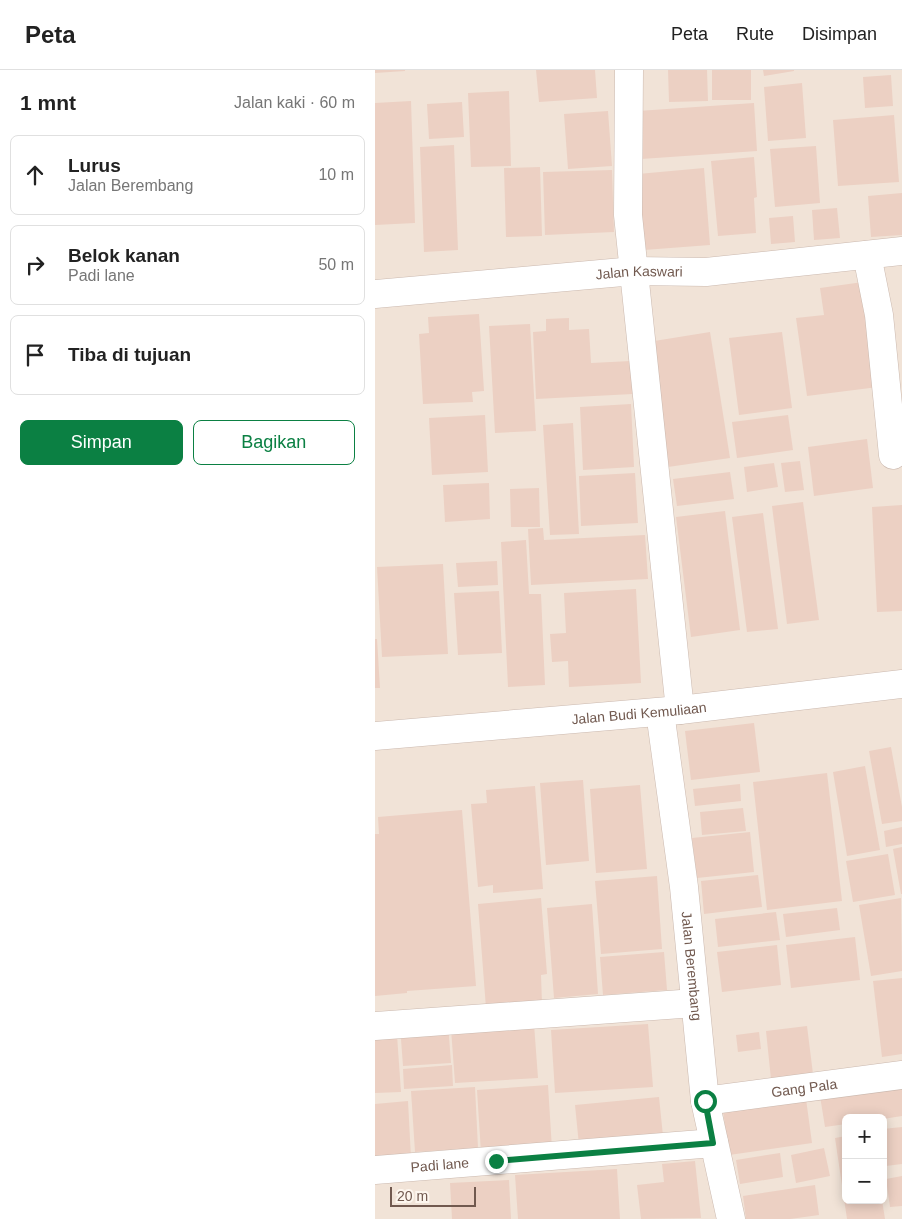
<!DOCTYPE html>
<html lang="id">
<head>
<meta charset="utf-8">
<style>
  body { margin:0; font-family:Helvetica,sans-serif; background:#f2f2f2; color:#222 }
  .controls { position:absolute; right:15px; bottom:15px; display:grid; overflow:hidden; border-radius:8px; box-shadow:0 2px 12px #0003 }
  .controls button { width:45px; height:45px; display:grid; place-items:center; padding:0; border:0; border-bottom:1px solid #e0e0e0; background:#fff; color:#222; font:25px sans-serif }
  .scale { position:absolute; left:15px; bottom:12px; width:86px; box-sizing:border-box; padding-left:5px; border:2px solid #71594f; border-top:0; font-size:14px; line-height:18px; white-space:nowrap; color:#71594f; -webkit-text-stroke:4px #fdf6ee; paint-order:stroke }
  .stop { position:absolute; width:15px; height:15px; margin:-11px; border:4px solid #0b8043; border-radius:50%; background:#fff }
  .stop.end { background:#0b8043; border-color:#fff; box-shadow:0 1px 5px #0008 }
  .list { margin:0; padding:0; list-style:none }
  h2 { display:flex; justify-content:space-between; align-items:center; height:65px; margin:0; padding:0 20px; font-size:21px }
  h2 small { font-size:16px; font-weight:400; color:#767676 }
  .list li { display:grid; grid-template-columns:32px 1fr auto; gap:15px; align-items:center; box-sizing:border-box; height:80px; margin:0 10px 10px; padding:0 10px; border:1px solid #e0e0e0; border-radius:8px }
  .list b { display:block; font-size:19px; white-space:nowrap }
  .list p { margin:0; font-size:16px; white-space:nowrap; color:#767676 }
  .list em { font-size:16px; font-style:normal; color:#767676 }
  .actions { display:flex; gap:10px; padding:15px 20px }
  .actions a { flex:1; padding:11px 0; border:1px solid #0b8043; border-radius:8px; text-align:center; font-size:18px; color:#0b8043 }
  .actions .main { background:#0b8043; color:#fff }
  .icon { flex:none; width:28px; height:28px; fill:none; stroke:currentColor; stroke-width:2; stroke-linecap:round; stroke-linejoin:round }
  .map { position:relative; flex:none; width:527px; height:1149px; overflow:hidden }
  header { display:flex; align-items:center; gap:30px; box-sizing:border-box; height:70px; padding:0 25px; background:#fff; border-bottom:1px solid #e0e0e0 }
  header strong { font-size:24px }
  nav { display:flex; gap:28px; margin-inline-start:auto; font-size:18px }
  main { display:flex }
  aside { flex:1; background:#fff }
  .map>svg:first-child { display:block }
</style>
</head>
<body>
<header>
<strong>Peta</strong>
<nav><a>Peta</a><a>Rute</a><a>Disimpan</a></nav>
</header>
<main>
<aside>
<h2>1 mnt<small>Jalan kaki · 60 m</small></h2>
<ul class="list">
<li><svg class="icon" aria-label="ahead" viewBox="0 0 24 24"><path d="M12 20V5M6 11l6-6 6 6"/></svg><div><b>Lurus</b><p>Jalan Berembang</p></div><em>10 m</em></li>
<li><svg class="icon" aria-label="right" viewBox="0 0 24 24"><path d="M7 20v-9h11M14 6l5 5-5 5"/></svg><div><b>Belok kanan</b><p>Padi lane</p></div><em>50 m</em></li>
<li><svg class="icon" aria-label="arrive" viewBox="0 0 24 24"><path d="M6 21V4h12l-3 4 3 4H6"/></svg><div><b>Tiba di tujuan</b></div></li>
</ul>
<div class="actions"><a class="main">Simpan</a><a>Bagikan</a></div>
</aside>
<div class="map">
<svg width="527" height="1149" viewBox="0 0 527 1149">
  <rect width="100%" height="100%" fill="#faf2e8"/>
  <!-- residential -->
  <path fill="#f1e3d7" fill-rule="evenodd" d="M0,0h527v1149h-527zM471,1048h37v82h-37z"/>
  <!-- building -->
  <g fill="#ecd0c3">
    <polygon points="0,0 30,0 30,1 0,3"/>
    <polygon points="161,0 220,0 222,28 164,32"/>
    <polygon points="293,0 332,0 333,31 294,32"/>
    <rect x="337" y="0" width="39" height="30"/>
    <polygon points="388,0 419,0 419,1 389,6"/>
    <polygon points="516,5 518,36 490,38 488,7"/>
    <polygon points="427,13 431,68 393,71 389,17"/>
    <polygon points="134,21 136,96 96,97 93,23"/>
    <polygon points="36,31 40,153 0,155 0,33"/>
    <polygon points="87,32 89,67 54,69 52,34"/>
    <polygon points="379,33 382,81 266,89 263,41"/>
    <polygon points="233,41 237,96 193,99 189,44"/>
    <polygon points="519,45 524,112 463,116 458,50"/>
    <polygon points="79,75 83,180 49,182 45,77"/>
    <polygon points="441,76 445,133 400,137 395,79"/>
    <polygon points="379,87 382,127 379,128 381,163 343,166 336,91"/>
    <polygon points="165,97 167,166 131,167 129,98"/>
    <polygon points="329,98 335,175 269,180 263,104"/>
    <polygon points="237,100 239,162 170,165 168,102"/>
    <polygon points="527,123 527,165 496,167 493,126"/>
    <polygon points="462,138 465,168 439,170 437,140"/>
    <polygon points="418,146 420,172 396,174 394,148"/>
    <polygon points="488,212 503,317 432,326 421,248 449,245 445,218"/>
    <polygon points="104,244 109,321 97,322 98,332 48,334 44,264 54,263 53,247"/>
    <polygon points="194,248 194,260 214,259 216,293 256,291 258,324 161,329 158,262 171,261 171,249"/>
    <polygon points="155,254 161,361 120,363 114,256"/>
    <polygon points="335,262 355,388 293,397 273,272"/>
    <polygon points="407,262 417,338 364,345 354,268"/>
    <polygon points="256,334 259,397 208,400 205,337"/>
    <polygon points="110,345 113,402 57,405 54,348"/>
    <polygon points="413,345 418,380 362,388 357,352"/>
    <polygon points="198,353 204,464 175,465 168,355"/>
    <polygon points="492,369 498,418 439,426 433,377"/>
    <polygon points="425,391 429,420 410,422 406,393"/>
    <polygon points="399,393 403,417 372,422 369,397"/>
    <polygon points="355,402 359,429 302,436 298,409"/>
    <polygon points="260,403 263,453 206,456 204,406"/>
    <polygon points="114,413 115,449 70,452 68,415"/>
    <polygon points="164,418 165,457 136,457 135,419"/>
    <polygon points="428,432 444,550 412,554 397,436"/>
    <polygon points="527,435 527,541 502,542 497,437"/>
    <polygon points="350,441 365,560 316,567 301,447"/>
    <polygon points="388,443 403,559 372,562 357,447"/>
    <polygon points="168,458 169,470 270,465 273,509 156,515 153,459"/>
    <polygon points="151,470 154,524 166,524 170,615 133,617 126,472"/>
    <polygon points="122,491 123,515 83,517 81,493"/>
    <polygon points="68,494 73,584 7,587 2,497"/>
    <polygon points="261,519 266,613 194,617 193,591 177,592 175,564 191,563 189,523"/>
    <polygon points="124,521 127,583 83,585 79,523"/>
    <polygon points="0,569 2,569 5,618 0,618"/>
    <polygon points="379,653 385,702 316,710 310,661"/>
    <polygon points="516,677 527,737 527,751 507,754 494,681"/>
    <polygon points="490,696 505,780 472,786 458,702"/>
    <polygon points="452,703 467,831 392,840 378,712"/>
    <polygon points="208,710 214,791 171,795 165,713"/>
    <polygon points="365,714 366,731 320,736 318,719"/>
    <polygon points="265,715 272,799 221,803 215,719"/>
    <polygon points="160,716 168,819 118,823 118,815 103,817 96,734 112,733 111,720"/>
    <polygon points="368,738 371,761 327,765 325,742"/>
    <polygon points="87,740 101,916 32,921 32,923 0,926 0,764 4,764 3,747"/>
    <polygon points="527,757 527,774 511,777 509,761"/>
    <polygon points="375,762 379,802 322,808 317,768"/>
    <polygon points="527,777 527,824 526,824 518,779"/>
    <polygon points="513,784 520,825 478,832 471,791"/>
    <polygon points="383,805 387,837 329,844 326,811"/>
    <polygon points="282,806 287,879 226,884 220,811"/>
    <polygon points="166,828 172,904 166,905 167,933 111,938 103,834"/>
    <polygon points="526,828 527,901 496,906 484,835"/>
    <polygon points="217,834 223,924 179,928 172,838"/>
    <polygon points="462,838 465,860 411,867 408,844"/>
    <polygon points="401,842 405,870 343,877 340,849"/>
    <polygon points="480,867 485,910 416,918 411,875"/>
    <polygon points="402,875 406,915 347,922 342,882"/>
    <polygon points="289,882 292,920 228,925 225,887"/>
    <polygon points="527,908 527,984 507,987 498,911"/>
    <polygon points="73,953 76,993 28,996 25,956"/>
    <polygon points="159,954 163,1008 80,1013 76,959"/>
    <polygon points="273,954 278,1017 180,1023 176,960"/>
    <polygon points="432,956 438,1004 396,1009 391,961"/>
    <polygon points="384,962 386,979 363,982 361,965"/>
    <polygon points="22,965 26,1022 0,1023 0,966"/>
    <polygon points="77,995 78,1016 29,1019 28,999"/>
    <polygon points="527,1014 527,1046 508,1049 471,1048 471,1054 450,1057 445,1026"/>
    <polygon points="173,1015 177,1079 106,1083 102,1020"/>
    <polygon points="100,1017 103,1078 40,1082 36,1021"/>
    <polygon points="284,1027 288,1066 204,1075 200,1035"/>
    <polygon points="431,1029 437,1073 354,1085 348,1041"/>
    <polygon points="33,1031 36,1088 0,1090 0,1034"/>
    <polygon points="527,1057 527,1094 511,1096 508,1076 508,1059"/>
    <polygon points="471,1066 471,1130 507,1130 510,1149 472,1149 460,1068"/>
    <polygon points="449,1078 455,1106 421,1113 416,1085"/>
    <polygon points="405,1083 408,1107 365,1114 361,1090"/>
    <polygon points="320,1091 326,1148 266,1149 262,1115 289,1112 287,1094"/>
    <polygon points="242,1099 245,1149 143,1149 140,1105"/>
    <polygon points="527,1106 527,1136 515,1137 511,1109"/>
    <polygon points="134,1110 136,1149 77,1149 75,1113"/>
    <polygon points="440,1115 444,1145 415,1149 371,1149 368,1126"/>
  </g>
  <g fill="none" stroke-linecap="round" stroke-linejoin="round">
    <!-- minor casing -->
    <g stroke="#cbb9af" stroke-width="29">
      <g id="minor">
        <polyline points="254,0 253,145 305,640"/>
        <polyline points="492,185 504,245 518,385"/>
        <path id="s1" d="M0,224l259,-23 72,1 196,-21"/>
        <path id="s2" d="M285,642l24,175 21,214 26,118"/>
        <path id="s3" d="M0,666l305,-26 222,-26"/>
        <polyline points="0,956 320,933"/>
        <path id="s4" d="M330,1031l197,-26"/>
        <path id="s5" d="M0,1100l339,-27"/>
      </g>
    </g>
    <!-- minor -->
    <use href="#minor" stroke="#fff" stroke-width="28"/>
  </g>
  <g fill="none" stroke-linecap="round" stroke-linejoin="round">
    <!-- route -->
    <polyline stroke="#0b8043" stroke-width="6" points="121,1091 338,1073 330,1031"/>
  </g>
  <g text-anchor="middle" stroke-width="5" stroke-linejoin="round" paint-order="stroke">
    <!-- street labels -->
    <g font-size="14" fill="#71594f" stroke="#fdf6ee">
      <text dy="5" stroke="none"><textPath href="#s1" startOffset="265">Jalan Kaswari</textPath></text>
      <text dy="5" stroke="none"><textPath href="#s3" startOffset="265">Jalan Budi Kemuliaan</textPath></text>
      <text dy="5" stroke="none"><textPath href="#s2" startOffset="256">Jalan Berembang</textPath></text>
      <text dy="5" stroke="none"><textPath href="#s4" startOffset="100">Gang Pala</textPath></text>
      <text dy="5" stroke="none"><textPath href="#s5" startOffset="65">Padi lane</textPath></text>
    </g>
  </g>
</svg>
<div class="controls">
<button>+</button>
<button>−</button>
</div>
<div class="scale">20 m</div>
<div class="stop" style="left:330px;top:1031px"></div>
<div class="stop end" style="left:121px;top:1091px"></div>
</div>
</main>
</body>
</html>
